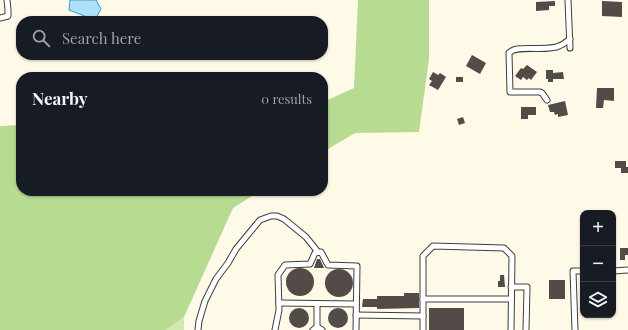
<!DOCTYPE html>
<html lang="en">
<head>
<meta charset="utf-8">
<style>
  body { margin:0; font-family:"Playfair Display",serif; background:#242831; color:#f1f3f6 }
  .controls { position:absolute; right:12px; bottom:12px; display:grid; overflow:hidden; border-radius:8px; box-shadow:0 1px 3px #0004 }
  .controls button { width:36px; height:36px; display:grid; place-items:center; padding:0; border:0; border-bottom:1px solid #363941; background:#171b24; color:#f1f3f6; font:20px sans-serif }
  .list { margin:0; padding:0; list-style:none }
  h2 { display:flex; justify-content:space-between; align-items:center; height:52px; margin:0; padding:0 16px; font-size:17px }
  h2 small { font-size:13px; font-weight:400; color:#9ea1a6 }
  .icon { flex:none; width:22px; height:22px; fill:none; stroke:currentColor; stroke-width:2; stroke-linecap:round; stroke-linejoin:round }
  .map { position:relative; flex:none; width:628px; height:330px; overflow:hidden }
  .search { position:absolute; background:#171b24; box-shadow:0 1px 3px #0004; left:16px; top:16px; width:312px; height:44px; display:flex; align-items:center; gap:10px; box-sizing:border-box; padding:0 14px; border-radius:16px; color:#9ea1a6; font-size:15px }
  .panel { position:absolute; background:#171b24; box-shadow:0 1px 3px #0004; left:16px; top:72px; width:312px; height:124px; border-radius:16px }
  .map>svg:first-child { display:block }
</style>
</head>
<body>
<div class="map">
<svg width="628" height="330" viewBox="0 0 628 330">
  <rect width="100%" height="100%" fill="#fff9e8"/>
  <!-- green -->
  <polygon fill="#d3e9b2" points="184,317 184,330 166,330"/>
  <!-- forest -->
  <g fill="#b7db91">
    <polygon points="358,0 429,0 429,59 419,132 355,133 323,152 323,102 354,88"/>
    <polygon points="21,125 21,191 260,191 233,208 184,317 166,330 0,330 0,126"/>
  </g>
  <!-- water -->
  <polygon fill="#ace1f8" stroke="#319cd1" points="70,0 96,0 101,9 95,20 69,10"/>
  <!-- building -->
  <g fill="#534b47">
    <polygon points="555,1 555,6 549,6 549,10 536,11 536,2"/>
    <polygon points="602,1 622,2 622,17 602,16"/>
    <polygon points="472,55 486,63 480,74 466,66"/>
    <polygon points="527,65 537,72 531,80 529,78 527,80 523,77 521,80 515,76 521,68 523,69"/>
    <polygon points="546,70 553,70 553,73 563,72 564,79 553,79 553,82 548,82 548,79 546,79"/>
    <polygon points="433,72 438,75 440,73 446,77 438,90 429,85 432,81 429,79"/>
    <rect x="456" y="77" width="7" height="5"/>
    <polygon points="597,88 614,88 614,101 604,100 603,108 596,108"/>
    <polygon points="565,101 568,115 558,117 558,114 555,115 554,112 550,112 548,105"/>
    <polygon points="521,107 536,107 536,115 528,115 528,119 521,119"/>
    <polygon points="463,117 465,123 459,125 457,119"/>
    <polygon points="615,161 626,161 626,167 628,167 628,173 621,173 621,168 615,168"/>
    <polygon points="620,248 628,248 628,255 625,255 625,260 620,260"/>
    <polygon points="317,259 320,259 324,268 314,268"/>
    <circle cx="300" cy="282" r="14"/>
    <circle cx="339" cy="283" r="14"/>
    <polygon points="500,275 504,275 505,287 498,287 498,281 500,281"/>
    <rect x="549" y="280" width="16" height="19"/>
    <polygon points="404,293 419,293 419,308 377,309 377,307 362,307 363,299 377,299 377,296 404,296"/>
    <rect x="429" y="308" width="35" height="22"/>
    <circle cx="338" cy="318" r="10"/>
    <circle cx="299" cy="318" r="10"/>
  </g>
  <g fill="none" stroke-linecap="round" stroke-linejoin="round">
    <!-- minor casing -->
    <g stroke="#3e3e3e" stroke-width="7">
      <g id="minor">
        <polyline points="568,0 570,48"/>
        <polyline points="0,18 8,16 8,10 7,0"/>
        <path d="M547,100l-5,-7 -2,-1h-30l-1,-39c7,-9 38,-1 50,-7 4,-1 8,-5 11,-7"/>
        <polyline points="613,271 628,270"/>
        <polyline points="511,287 527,287 526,330"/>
        <polyline points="423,299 511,299"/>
        <polyline points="279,303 356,304"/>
        <polyline points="317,304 317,327"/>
        <polyline points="356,315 423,316 423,330"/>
        <polyline points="423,316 423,256 433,246 504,248 512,256 511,330"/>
        <polyline points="198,330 199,321 205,301 216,279 228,263 236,249 260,220 271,216 277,216 284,219 306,237 318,252"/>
        <polyline points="275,330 279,310 278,275 285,265 310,264 315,253 321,252 328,265 357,266 356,330"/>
        <polyline points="313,330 317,327 322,330"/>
        <polyline points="575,330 573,271 583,271"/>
      </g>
    </g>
    <!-- minor -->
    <use href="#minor" stroke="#fff" stroke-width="5"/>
  </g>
</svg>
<div class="controls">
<button>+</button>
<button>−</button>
<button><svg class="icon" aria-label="layers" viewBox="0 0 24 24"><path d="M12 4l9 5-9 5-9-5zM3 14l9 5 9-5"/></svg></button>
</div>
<div class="search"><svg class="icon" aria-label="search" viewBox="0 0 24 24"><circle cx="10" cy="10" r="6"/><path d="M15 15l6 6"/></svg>Search here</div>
<section class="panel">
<h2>Nearby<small>0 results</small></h2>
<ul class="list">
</ul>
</section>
</div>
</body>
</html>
